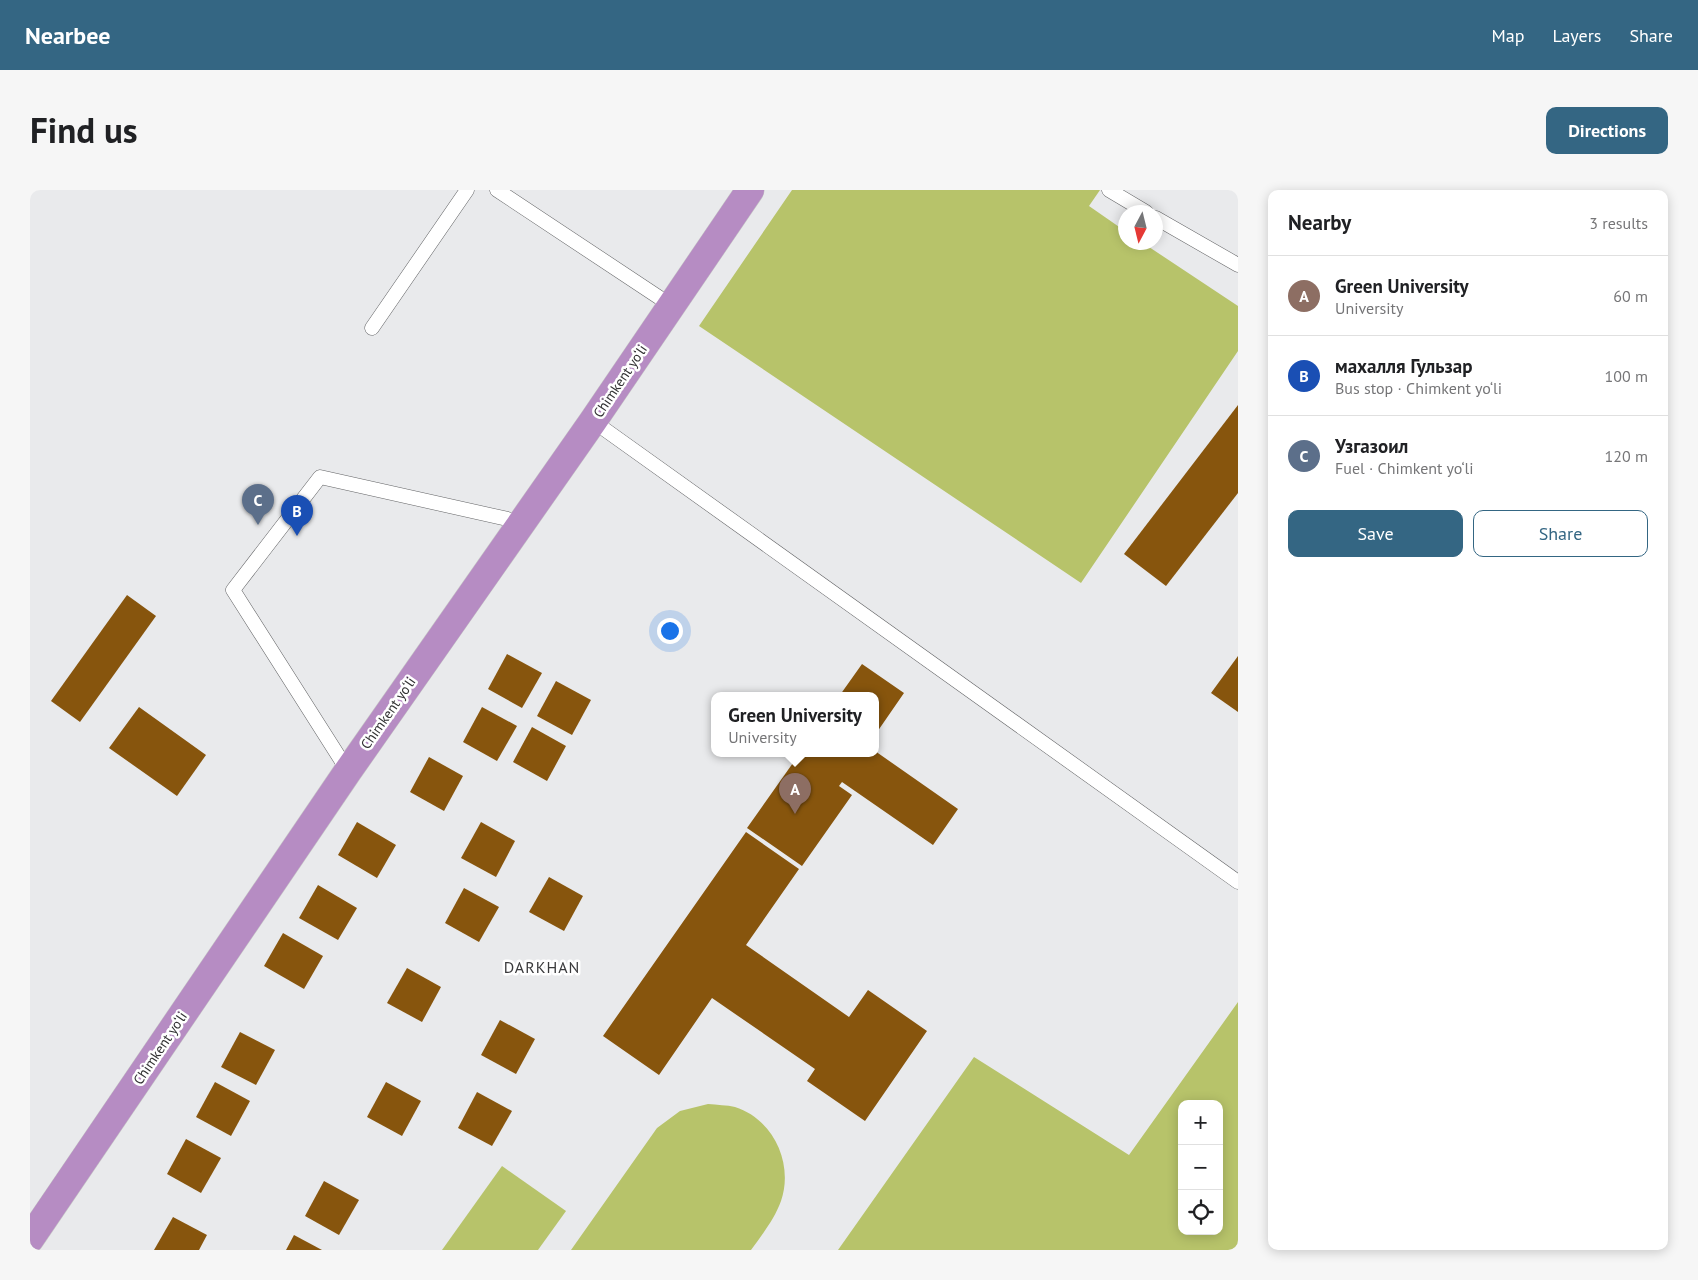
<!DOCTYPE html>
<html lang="en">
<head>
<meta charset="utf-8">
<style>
  body { margin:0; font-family:"PT Sans",sans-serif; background:#f6f6f6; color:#202124 }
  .controls { position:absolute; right:15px; bottom:15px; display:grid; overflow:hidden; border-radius:10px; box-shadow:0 2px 12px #0003 }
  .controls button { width:45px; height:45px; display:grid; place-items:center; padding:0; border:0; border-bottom:1px solid #e0e0e0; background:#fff; color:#202124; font:25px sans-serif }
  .compass { position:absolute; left:1088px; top:15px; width:45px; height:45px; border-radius:50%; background:#fff; box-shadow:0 2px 12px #0003; rotate:187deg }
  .you { position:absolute; left:639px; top:440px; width:18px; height:18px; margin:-12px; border:4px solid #fff; border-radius:50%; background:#1a73e8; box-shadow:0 0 0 8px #1a73e833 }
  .badge { display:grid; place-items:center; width:32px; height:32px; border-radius:50%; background:#346683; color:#fff; font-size:16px; font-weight:700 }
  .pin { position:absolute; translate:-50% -41px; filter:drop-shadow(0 1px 2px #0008) }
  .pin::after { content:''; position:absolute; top:26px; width:18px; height:15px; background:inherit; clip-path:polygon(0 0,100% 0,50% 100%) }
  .popup { position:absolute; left:681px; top:502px; width:168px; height:65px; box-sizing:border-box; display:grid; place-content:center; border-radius:10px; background:#fff; filter:drop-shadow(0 1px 4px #0005); font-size:16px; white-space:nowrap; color:#757577 }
  .popup b { font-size:19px; color:#202124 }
  .popup::after { content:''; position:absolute; left:50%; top:100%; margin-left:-10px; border:10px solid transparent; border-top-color:#fff }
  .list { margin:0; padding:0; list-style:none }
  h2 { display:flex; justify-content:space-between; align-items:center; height:65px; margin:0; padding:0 20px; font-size:21px }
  h2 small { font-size:16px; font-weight:400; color:#757577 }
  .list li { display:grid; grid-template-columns:32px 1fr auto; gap:15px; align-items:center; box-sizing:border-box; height:80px; padding:0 20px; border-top:1px solid #e0e0e0 }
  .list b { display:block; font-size:19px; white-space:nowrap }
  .list p { margin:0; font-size:16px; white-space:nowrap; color:#757577 }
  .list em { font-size:16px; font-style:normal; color:#757577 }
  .actions { display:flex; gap:10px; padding:15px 20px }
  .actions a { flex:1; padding:11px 0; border:1px solid #346683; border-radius:10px; text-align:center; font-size:18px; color:#346683 }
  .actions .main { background:#346683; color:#fff }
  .icon { flex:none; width:28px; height:28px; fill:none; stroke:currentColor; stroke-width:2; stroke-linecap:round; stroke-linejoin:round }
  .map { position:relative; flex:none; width:1208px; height:1060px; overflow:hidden; border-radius:10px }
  header { display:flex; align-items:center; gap:30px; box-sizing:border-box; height:70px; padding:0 25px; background:#346683; color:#fff }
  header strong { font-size:24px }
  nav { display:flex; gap:28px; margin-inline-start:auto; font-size:18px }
  .intro { display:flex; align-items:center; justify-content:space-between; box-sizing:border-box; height:120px; padding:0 30px }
  h1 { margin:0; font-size:35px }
  .button { padding:12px 22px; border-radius:10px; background:#346683; color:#fff; font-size:18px; font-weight:700 }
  main { display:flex; gap:30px; padding:0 30px }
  aside { flex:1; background:#fff; border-radius:10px; box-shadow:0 2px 12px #0003 }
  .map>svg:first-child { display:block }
</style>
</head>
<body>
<header>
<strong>Nearbee</strong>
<nav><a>Map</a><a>Layers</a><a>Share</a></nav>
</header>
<div class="intro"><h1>Find us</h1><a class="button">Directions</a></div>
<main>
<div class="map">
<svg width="1208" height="1060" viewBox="0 0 1208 1060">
  <rect width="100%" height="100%" fill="#e9eaec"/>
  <!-- green -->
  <g fill="#b7c36a" fill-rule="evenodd">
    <polygon points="762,0 1070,0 1059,16 1095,41 1096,52 1113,53 1208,116 1208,161 1051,393 669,136"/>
    <path d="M1208,812v248h-400l136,-193 155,98zM1152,914h37v127h-37z"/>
    <path d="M678,914c9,1 19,1 27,3 38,12 59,56 46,94 -6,17 -19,34 -30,49h-180l86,-122 23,-17z"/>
    <polygon points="472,976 536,1021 508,1060 412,1060"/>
  </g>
  <!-- building -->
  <g fill="#87550d">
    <polygon points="1208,215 1208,303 1136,396 1094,364"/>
    <polygon points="97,405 126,426 50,532 21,511"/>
    <polygon points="477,464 512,483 492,518 458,499"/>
    <polygon points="1208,466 1208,522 1181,503"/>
    <polygon points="832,474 874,503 845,545 845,505 810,505"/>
    <polygon points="526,491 561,510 542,545 507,526"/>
    <polygon points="109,517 176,565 147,606 79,558"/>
    <polygon points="452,517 487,536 467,571 433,552"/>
    <polygon points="502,537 536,556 517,591 483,572"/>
    <polygon points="845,561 928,619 903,655 812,592 809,596 822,605 772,676 717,638 770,563"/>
    <polygon points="399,567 433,586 414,621 380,602"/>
    <polygon points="327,632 366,655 347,688 308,665"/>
    <polygon points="451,632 485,651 466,687 431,668"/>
    <polygon points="716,642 769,679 716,755 819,827 838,800 897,841 835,931 777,891 785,879 682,808 629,885 573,846"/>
    <polygon points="519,687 553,706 534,741 499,722"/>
    <polygon points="288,695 327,718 308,750 269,728"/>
    <polygon points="434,698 469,717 449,752 415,733"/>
    <polygon points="253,743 293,766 274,799 234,776"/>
    <polygon points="377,778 411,797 392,832 357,813"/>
    <polygon points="470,830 505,849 486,884 451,865"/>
    <polygon points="210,842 245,860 226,895 191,877"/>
    <polygon points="185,892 220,911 201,946 166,927"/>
    <polygon points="356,892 391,911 372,946 337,927"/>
    <polygon points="447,902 482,921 462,956 428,938"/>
    <polygon points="156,949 191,968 171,1003 137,984"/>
    <polygon points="294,991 329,1010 309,1045 275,1026"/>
    <polygon points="143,1027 177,1045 169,1060 124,1060"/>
    <polygon points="264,1045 292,1060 256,1060"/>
  </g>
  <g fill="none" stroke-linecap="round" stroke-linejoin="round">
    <!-- lane casing -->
    <g stroke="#636466" stroke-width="15">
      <g id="lane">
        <polyline points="467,0 642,116"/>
        <polyline points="1079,0 1116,22"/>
        <polyline points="1126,28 1208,75"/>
        <polyline points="342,138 437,0"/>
        <polyline points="563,231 1208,692"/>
        <polyline points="318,581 203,400 290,287 491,332"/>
      </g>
    </g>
    <!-- highway casing -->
    <g stroke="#c6c6c6" stroke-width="29">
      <polyline id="highway" points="0,1049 318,581 563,231 720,0"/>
    </g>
    <!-- lane -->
    <use href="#lane" stroke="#fff" stroke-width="14"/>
    <!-- highway -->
    <use href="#highway" stroke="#b68cc3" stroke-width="28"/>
  </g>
  <g text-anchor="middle" stroke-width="5" stroke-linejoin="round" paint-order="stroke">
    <!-- street labels -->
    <g font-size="14" fill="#323233" stroke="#fff">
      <text transform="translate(590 191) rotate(-56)" y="5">Chimkent yo‘li</text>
      <text transform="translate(358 523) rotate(-55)" y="5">Chimkent yo‘li</text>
      <text transform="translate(130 858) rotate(-56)" y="5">Chimkent yo‘li</text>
    </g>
    <!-- quarter labels -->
    <g font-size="16" letter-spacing="1" fill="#3a3a3c" stroke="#fff">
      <text x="512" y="783">DARKHAN</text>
    </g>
  </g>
</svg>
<div class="controls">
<button>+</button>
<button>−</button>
<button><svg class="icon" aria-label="locate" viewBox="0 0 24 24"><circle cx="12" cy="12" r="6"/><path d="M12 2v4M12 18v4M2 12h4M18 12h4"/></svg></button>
</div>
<svg class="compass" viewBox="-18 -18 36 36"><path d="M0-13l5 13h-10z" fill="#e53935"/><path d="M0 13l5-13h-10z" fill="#757577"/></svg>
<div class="you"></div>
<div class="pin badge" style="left:765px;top:624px;background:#8d6e63">A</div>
<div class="popup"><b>Green University</b>University</div>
<div class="pin badge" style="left:267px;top:346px;background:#1a4fb4">B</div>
<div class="pin badge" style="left:228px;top:335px;background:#5c6f8a">C</div>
</div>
<aside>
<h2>Nearby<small>3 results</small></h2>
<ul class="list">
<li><span class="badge" style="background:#8d6e63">A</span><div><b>Green University</b><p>University</p></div><em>60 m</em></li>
<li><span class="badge" style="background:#1a4fb4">B</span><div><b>махалля Гульзар</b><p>Bus stop · Chimkent yo‘li</p></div><em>100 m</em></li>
<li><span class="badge" style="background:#5c6f8a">C</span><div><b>Узгазоил</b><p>Fuel · Chimkent yo‘li</p></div><em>120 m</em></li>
</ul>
<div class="actions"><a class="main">Save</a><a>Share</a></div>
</aside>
</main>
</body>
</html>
